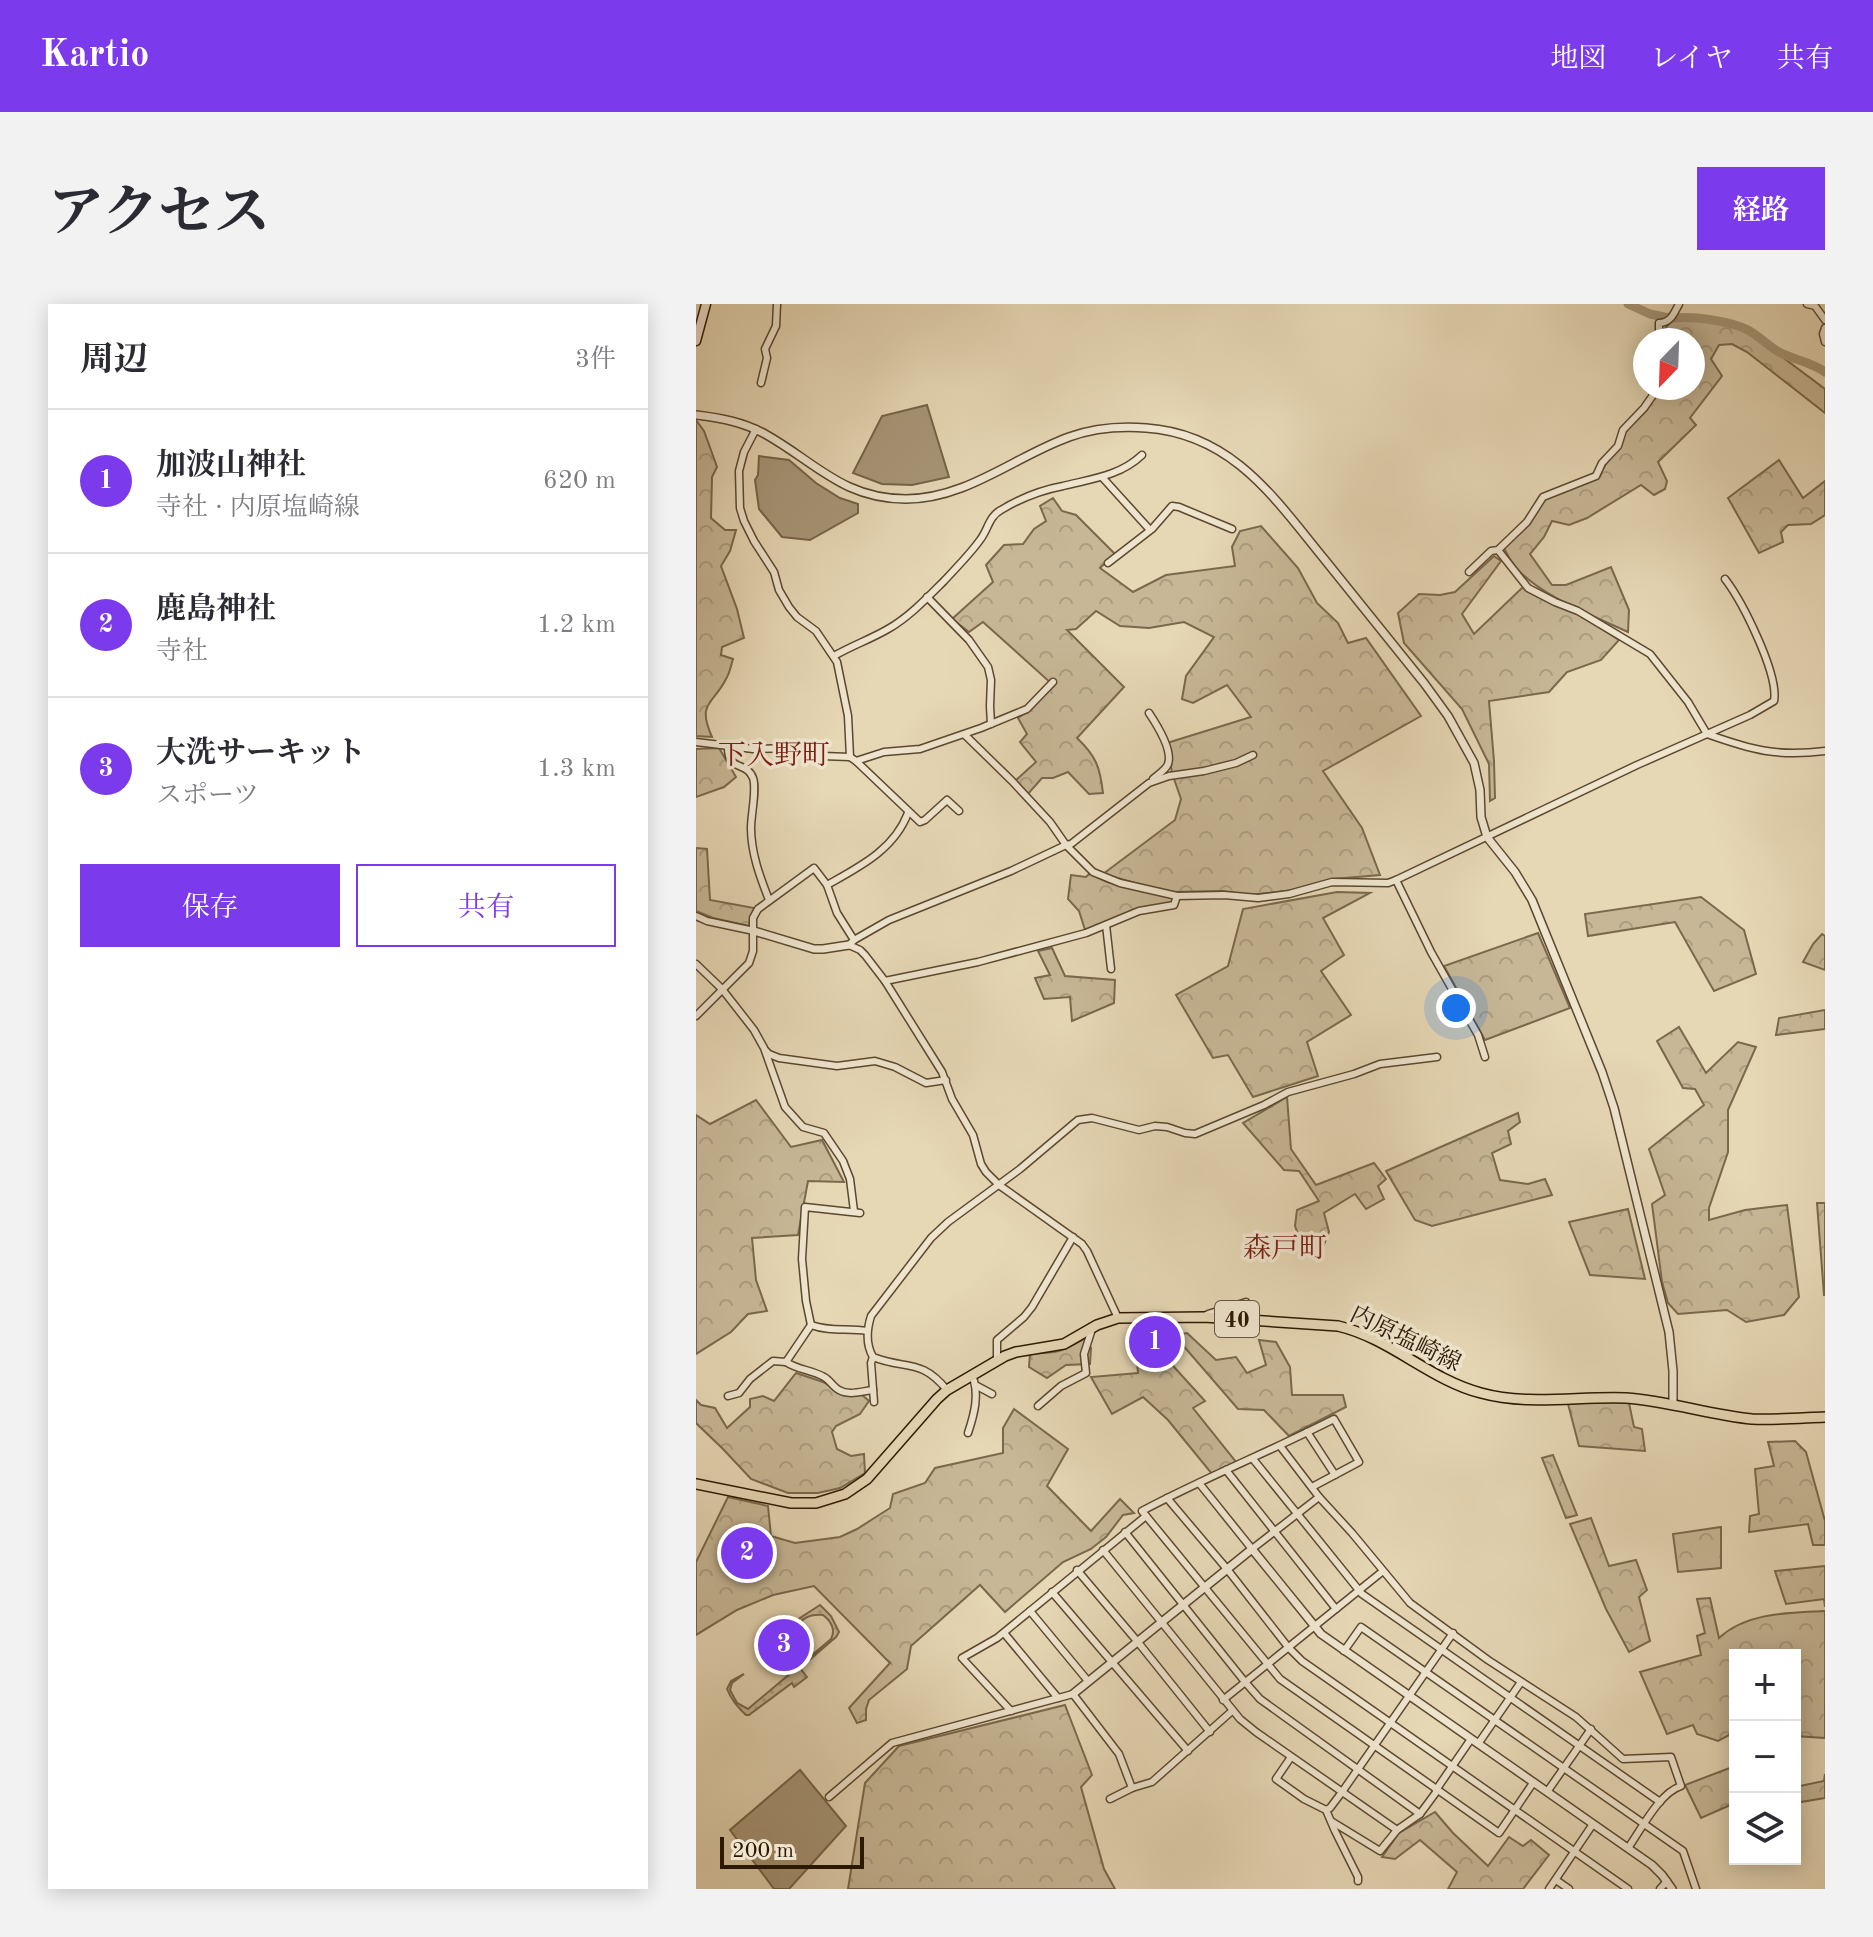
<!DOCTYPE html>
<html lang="ja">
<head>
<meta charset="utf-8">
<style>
  body { margin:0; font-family:"Old Standard TT","Noto Serif JP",serif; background:#f2f2f3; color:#2b2b33 }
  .controls { position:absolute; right:24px; bottom:24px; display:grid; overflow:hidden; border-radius:0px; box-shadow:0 4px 20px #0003 }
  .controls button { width:72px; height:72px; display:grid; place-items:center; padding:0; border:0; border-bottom:2px solid #e1e1e2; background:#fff; color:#2b2b33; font:40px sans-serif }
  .compass { position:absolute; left:937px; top:24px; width:72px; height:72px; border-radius:50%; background:#fff; box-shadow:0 4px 20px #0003; rotate:203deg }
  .scale { position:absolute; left:24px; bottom:20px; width:144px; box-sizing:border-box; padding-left:8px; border:4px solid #2d1901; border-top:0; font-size:22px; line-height:28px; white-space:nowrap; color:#2d1901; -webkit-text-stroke:6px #efe5cf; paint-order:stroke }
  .you { position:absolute; left:760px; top:704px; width:28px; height:28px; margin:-20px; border:6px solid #fff; border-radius:50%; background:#1a73e8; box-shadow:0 0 0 12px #1a73e833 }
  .badge { display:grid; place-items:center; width:52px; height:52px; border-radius:50%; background:#7c3aed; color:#fff; font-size:26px; font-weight:700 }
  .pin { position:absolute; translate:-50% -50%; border:4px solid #fff; box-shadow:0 2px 8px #0006 }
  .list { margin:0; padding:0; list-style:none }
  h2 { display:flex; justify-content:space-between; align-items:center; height:104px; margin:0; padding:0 32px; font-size:34px }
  h2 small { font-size:26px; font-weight:400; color:#7c7c81 }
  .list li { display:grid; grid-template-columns:52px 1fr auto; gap:24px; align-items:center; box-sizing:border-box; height:144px; padding:0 32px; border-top:2px solid #e1e1e2 }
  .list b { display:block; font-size:30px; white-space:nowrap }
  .list p { margin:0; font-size:26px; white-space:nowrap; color:#7c7c81 }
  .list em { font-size:26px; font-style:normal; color:#7c7c81 }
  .actions { display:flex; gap:16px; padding:24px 32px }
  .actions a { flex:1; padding:18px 0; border:2px solid #7c3aed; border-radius:0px; text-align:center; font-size:28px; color:#7c3aed }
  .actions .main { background:#7c3aed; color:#fff }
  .icon { flex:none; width:44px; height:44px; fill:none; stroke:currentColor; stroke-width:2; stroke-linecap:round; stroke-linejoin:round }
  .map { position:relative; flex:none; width:1129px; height:1585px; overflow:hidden; border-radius:0px }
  header { display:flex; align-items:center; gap:48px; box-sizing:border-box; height:112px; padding:0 40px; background:#7c3aed; color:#fff }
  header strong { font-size:38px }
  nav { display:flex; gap:44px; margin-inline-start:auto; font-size:28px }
  .intro { display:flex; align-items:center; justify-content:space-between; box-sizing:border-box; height:192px; padding:0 48px }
  h1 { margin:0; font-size:56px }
  .button { padding:20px 36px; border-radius:0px; background:#7c3aed; color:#fff; font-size:28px; font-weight:700 }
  main { display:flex; gap:48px; padding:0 48px }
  aside { flex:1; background:#fff; border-radius:0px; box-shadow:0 4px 20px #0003 }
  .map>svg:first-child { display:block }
</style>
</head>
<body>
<header>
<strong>Kartio</strong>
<nav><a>地図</a><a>レイヤ</a><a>共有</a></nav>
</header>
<div class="intro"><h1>アクセス</h1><a class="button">経路</a></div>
<main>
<aside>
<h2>周辺<small>3件</small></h2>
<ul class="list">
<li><span class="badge">1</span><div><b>加波山神社</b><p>寺社 · 内原塩崎線</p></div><em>620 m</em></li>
<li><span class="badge">2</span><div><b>鹿島神社</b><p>寺社</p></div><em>1.2 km</em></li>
<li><span class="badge">3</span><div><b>大洗サーキット</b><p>スポーツ</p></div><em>1.3 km</em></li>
</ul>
<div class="actions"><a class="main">保存</a><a>共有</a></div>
</aside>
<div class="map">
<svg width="1129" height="1585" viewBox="0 0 1129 1585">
  <defs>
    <pattern id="grass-dots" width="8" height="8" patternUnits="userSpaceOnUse" patternTransform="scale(2)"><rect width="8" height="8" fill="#c7b796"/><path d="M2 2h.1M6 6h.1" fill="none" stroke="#ab9d80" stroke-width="1.8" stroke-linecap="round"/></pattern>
    <pattern id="forest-crowns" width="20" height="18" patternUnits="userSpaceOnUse" patternTransform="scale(2)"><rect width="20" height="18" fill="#c7b796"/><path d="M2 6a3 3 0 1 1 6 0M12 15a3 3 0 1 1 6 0" fill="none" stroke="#ab9d80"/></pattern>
  </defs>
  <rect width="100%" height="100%" fill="#e6d7b5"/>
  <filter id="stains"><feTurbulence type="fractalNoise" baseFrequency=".0025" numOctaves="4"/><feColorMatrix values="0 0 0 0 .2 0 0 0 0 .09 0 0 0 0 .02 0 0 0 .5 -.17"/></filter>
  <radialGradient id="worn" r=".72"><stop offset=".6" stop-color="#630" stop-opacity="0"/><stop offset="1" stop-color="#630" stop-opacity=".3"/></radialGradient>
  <!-- grass -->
  <path fill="url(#grass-dots)" stroke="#7a684c" stroke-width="2" d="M124,1301l11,11 8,16 -3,5 -36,31 7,9 -13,10 -2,-4 -43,32h-3c-8,-7 -15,-16 -19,-26l4,-8 13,-7 -12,9 -2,7 7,13 11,6 83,-70c5,-9 0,-18 -8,-24 -21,-2 -25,11 -38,22l15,-19z"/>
  <!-- forest -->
  <g fill="url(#forest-crowns)" stroke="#7a684c" stroke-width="2">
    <path d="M992,14l44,8 17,6 76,57v24l-78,-61 -15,-8 -13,1 -8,14 11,17 -32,42 6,7 -38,37 9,19 -2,8 -11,6 -13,-10 -54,33 -18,7 -17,-4 -8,16 -14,17 22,31h14l45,-18 18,43 -1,22c-34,-16 -91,-37 -114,-67 -4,-5 -7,-11 -10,-17l42,-50 51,-19 28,-47 22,-22 13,-22h33v-48h-32c-1,-9 7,-14 12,-21z"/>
    <path d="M0,116l8,11 13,36 -5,10 -1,41 14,12h11l-6,21 -9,15 16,43 7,29 -22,9 -1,8 12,4c-2,6 -3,13 -6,18 -13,28 -31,24 -15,60l-16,-1z"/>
    <polygon points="1083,156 1107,194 1129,177 1129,211 1115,220 1092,221 1085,228 1087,238 1063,249 1032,194"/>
    <path d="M357,194l9,13 14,4 39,39 -15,14 33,24 33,-17 69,-9 -3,-19 8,-16 21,-5 37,42 19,35 21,20 10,20 18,-5 55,78 -98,55 39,57 18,47 -47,4 -37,11 -48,5 -25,-4 -55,1 -65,-18 72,-54 6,-21 -9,-26 -5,-30 84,-26 -24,-32 -34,18 -11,-4 4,-23 28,-39 -30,-15 -35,6 -29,-2 -24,-15 -20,18 -9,1 57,57 -47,51c19,18 23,29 26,55l-14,1 -21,-22 -15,6h-11l-15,17 -12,-14 21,-19 -16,-20 7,-8 -9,-16 19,-15 15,-19 -69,-62 -14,10 -17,-13 41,-37 -7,-17 18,-20 19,-1 11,-15 12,-8 -6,-15z"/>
    <polygon points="798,252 805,257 766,310 778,330 827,283 841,292 883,310 923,336 905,356 871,368 853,388 793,397 798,457 799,494 794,497 793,460 766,405 708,339 702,309 723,290 744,291 759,288"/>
    <polygon points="23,444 40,473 28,483 0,493 0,445"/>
    <polygon points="0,544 11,545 14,596 58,604 53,622 17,614 0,607"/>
    <polygon points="394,569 411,578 477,593 476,599 436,607 389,626 383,607 372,595 375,571 390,573"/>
    <polygon points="641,588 674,589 627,614 648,651 625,667 655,711 611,738 622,772 557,793 532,751 517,754 480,691 532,662 547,605"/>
    <polygon points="1005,593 1048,626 1060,670 1018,687 979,618 892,632 889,610"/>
    <polygon points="842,629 874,704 789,736 748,662"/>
    <polygon points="1126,630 1129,632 1129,666 1107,658 1117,640"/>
    <polygon points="356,644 369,672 419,676 418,699 376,717 374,693 348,695 339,674 354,671 342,647"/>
    <polygon points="1129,706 1129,725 1080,731 1083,714"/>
    <polygon points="983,723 1010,769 1042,738 1060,743 1032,806 1032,848 1013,904 1013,916 1049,906 1091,901 1103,993 1088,1011 1050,1018 1031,1006 982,1010 972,999 966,978 956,900 969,891 953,845 1008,801 999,785 987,784 961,737"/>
    <polygon points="591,793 595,845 620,881 678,859 690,875 682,882 688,895 670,905 659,890 628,909 633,928 627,943 618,946 605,939 599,922 601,906 623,897 603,867 588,866 547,819"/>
    <polygon points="60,796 95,843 126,836 148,878 112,877 102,931 56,934 60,976 71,1007 52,1010 35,1028 0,1050 0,811 14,820"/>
    <polygon points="822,809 824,818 812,827 815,840 796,849 804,876 832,880 849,875 856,891 736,922 719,916 690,867"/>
    <polygon points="1121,899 1129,899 1129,991 1128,991"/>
    <polygon points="932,905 949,975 894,971 873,918"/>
    <polygon points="491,1029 520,1056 540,1053 551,1069 570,1061 563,1036 580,1038 594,1063 596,1091 647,1091 650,1103 593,1132 568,1106 542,1105 478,1031"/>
    <path d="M390,1034l5,10 -1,16 -24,1 -19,13 -18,-11 1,-14c28,1 32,-2 56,-15z"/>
    <polygon points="459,1042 509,1097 497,1104 540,1158 516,1170 472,1116 447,1093 416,1110 395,1073 442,1069 440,1046"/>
    <polygon points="100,1069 127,1078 145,1089 165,1090 173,1097 164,1110 140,1122 136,1128 141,1145 155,1152 168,1150 169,1169 144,1184 122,1189 92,1189 55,1175 27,1145 0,1119 0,1096 5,1101 19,1104 31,1124 54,1103 54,1095 67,1092 78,1097"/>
    <polygon points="918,1096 933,1099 938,1123 946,1125 949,1147 883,1142 872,1100"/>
    <polygon points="318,1105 372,1145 351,1182 395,1227 424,1195 438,1209 427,1211 410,1233 395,1245 367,1258 309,1308 284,1281 215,1342 211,1365 173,1396 170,1405 170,1416 161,1419 153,1404 194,1359 118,1282 77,1291 41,1306 0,1331 0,1258 32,1193 72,1202 75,1232 99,1239 144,1233 161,1225 194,1204 197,1190 229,1179 239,1164 307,1149 307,1124"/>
    <polygon points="1099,1137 1110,1148 1129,1217 1129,1241 1117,1241 1112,1220 1053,1228 1054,1212 1063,1210 1059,1165 1078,1162 1072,1138"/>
    <polygon points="857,1151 881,1211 870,1214 846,1154"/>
    <polygon points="895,1214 913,1262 940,1256 951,1286 943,1293 954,1337 933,1348 910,1305 874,1220"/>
    <polygon points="1025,1223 1025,1264 982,1268 977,1230"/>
    <polygon points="1129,1262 1129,1303 1128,1295 1090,1300 1079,1267"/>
    <path d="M1014,1294l9,40c28,-26 70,-25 106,-27v127l-30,-2v-81h-60v77l-17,9 -21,-7 -4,-9 -26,9 -27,-62 61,-17 -4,-19 8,-3 -8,-34z"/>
    <polygon points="369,1401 396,1471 385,1483 408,1565 419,1585 152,1585 169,1479 203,1442"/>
    <polygon points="1039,1462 1039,1499 1005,1514 989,1481"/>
    <polygon points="1129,1470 1129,1494 1099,1499 1099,1483 1128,1477"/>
    <polygon points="739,1508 757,1529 792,1562 813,1533 827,1542 835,1536 853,1551 827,1585 752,1585 761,1568 724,1536 699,1555 686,1553 703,1529"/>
  </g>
  <!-- water -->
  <g fill="#a79678" stroke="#766448" stroke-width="2">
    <polygon points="231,101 253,173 216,181 186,180 157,169 186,112"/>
    <polygon points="63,152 93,156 120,179 144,194 162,200 162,209 114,236 86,233 63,205 59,176 62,171"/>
    <polygon points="104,1466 150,1522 93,1585 78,1585 34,1526"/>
  </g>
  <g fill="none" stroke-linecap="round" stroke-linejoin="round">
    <!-- river -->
    <g stroke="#a79678" stroke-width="9">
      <polyline points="932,0 954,10 973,14"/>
      <path d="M978,14c19,-2 57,3 74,12 11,6 20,16 31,22 15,8 32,10 46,20"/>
    </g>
    <!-- minor casing -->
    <g stroke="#5b482e" stroke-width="9">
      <g id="minor">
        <polyline points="1111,0 1119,2 1129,16"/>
        <polyline points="1129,24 1127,30 1129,38"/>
        <path d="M963,36v-17c12,0 15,-10 20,-19"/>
        <polyline points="65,79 71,54 69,45 80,22 81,0"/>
        <polyline points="60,125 48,148 43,167 44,204 48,217 58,237 78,268 83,286 93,303 101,313 120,327 141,358 152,412 154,453"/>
        <polyline points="406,173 454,226"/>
        <path d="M802,246l30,38 27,14 23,9 72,43 38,48 19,32c45,16 70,23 118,17"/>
        <polyline points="412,259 456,225 476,202 483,203 536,225"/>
        <polyline points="773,268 795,247 802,246 831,218 847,193 900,172 906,159 922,142 927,126 948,104 962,84"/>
        <polyline points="231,293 273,336 292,363 295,376 294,402 295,420"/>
        <path d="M138,352c17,-10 37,-17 54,-27 21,-12 39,-31 56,-48 12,-13 26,-27 36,-41 8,-10 9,-24 21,-30 18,-11 41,-20 62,-24 28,-7 57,-10 79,-31"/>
        <path d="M453,409c8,12 24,37 19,51 -2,6 -11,11 -15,15"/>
        <path d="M269,431l47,46 38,41 16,23 27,27 27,11 57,13 47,-1 34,3 31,-4 43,-12 56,1 8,-3 241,-115 113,-50 24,-14c5,-27 -32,-100 -49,-122"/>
        <polyline points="0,438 57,445 100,444 126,452 154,453 160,457 224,518 229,516 251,496 263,507"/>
        <path d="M32,442c-1,26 19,15 25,32 4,11 -2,36 -2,50 0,25 9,49 18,72"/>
        <polyline points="160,457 188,448 224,445 285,424 331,405 357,378"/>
        <polyline points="700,576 735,648 782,731 789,753"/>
        <path d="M131,581c32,-18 67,-35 81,-72"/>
        <polyline points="0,612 11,617 58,627"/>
        <polyline points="410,621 415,665"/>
        <polyline points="0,660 26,685 58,726 68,744 89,803 107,823 128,829 147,857 154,875 158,907"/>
        <polyline points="189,677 282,658 390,629 443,607 478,601 481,592"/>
        <polyline points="0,712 53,659 57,647 57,614 62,605 118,564 131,581 141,609 158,636"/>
        <polyline points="70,747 73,750 83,754 141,762 179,757 199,763 230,779 250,776"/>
        <polyline points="508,1013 512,1010 550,998"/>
        <polyline points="422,1014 391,947 386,940 303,881 290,868 285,860 277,831 256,795 246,768 189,677 169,651 164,646 153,641 158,636 193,616 315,567 370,541 375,540 453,479 473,472 508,467 540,459 557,451"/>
        <path d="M115,1021c19,7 36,3 56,6"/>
        <polyline points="177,1053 175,1059 178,1098"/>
        <polyline points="301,1057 301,1036 328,1013 336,1003 377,933"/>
        <path d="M90,1058c12,8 26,8 38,15 6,3 9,10 15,13 10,6 23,1 34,0"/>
        <polyline points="281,1082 296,1090"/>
        <path d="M251,1086c-26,-32 -41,-20 -74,-33 -7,-12 -6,-28 -2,-41l60,-78 17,-16 72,-53 58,-49 14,-2 47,12 16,-4 12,1 18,6 10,1 69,-29 24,-13 66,-18 26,-10 57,-7"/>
        <polyline points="32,1092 43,1089 54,1075 77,1057 90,1058 115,1021 110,997 106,955 109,903 164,909"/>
        <polyline points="342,1102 365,1082 390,1069 388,1050 396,1025"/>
        <polyline points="611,1128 639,1171"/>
        <path d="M272,1129c6,-18 12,-39 4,-58"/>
        <path d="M584,1142l39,51 33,36 58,70 78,57 88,57 47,42 48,-2 10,29c-22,7 -40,44 -53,62"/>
        <polyline points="557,1155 666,1290 964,1498"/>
        <polyline points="530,1166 640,1305"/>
        <polyline points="503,1179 556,1245 623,1193"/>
        <path d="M616,1183l47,-25 -25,-43c-63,32 -130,59 -192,92l138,168 219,154 34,-50"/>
        <polyline points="471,1194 531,1265 592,1343 606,1357 932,1585"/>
        <polyline points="429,1228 549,1378 564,1395 724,1510"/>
        <polyline points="407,1246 544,1415 560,1428 701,1526"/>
        <polyline points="381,1266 441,1337 514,1428"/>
        <polyline points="356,1288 492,1447"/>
        <polyline points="334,1307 392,1377"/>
        <polyline points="308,1329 362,1394"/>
        <polyline points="648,1347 665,1323 987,1547 1000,1585"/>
        <polyline points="527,1396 687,1267"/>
        <polyline points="315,1407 266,1354 301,1334 450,1212"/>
        <polyline points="782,1440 825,1378"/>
        <polyline points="595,1453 580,1475 608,1495 630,1506 639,1527 662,1573 662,1577"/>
        <polyline points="740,1486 775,1435"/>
        <polyline points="851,1488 895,1425"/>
        <polyline points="133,1493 196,1439 377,1390 423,1450 436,1484"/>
        <polyline points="414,1495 436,1484 456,1478 536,1407"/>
        <polyline points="630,1506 634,1504 646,1488 757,1329"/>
        <polyline points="635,1517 684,1547 701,1526 724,1510 741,1487"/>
        <polyline points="860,1576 873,1585"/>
        <polyline points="853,1585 897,1520"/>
        <polyline points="964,1585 971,1577"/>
      </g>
    </g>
    <!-- tertiary casing -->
    <g stroke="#5b482e" stroke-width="10">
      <g id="tertiary">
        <path d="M0,111c25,3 47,7 69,19 50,28 78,65 141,65 60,0 108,-42 163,-62 25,-9 51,-11 77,-9 87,6 129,71 179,132 33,41 66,82 99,123l24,33 26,47 6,27 1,27 6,20 28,35 17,28 70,172 12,36 55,224 4,39v33"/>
        <polyline points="58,627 118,645 127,645 153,641"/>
        <polyline points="377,1390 556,1245 625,1330 956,1561 966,1571 976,1585"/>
      </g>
    </g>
    <!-- secondary casing -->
    <g stroke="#2d1901" stroke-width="11">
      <polyline id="secondary" points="0,37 10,0"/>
    </g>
    <!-- primary casing -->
    <g stroke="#2d1901" stroke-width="12">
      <path id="primary" d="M0,1180l95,19h25l29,-9 22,-15 70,-80 10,-9 58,-34 11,-4 48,-8 33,-19 21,-7 86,-1 134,9c52,12 92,54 143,67 47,13 97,3 145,5 43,3 84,17 126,21 24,1 49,-1 73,-2"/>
    </g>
    <!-- minor -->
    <use href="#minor" stroke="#efe5cf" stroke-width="6"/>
    <!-- tertiary -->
    <use href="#tertiary" stroke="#efe5cf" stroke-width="7"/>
    <!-- secondary -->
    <use href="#secondary" stroke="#efe5cf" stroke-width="8"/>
    <!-- primary -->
    <use href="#primary" stroke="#e6d7b5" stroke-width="9"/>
  </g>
  <g text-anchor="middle" stroke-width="7" stroke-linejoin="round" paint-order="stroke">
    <!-- shield labels -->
    <rect fill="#efe5cf" stroke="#67563f" stroke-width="2" x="519" y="997" width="44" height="36" rx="6"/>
    <g font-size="22" font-weight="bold" fill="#2d1901">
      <text x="541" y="1023">40</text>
    </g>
    <!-- street labels -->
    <g font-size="24" fill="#2d1901" stroke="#efe5cf">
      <text transform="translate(710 1034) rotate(26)" y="8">内原塩崎線</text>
    </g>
    <!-- quarter labels -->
    <g font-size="28" fill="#7a1f14" stroke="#efe5cf">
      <text x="78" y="460">下入野町</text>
      <text x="589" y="953">森戸町</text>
    </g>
  </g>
  <rect width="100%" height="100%" filter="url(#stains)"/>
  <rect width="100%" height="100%" fill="url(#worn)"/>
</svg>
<div class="controls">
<button>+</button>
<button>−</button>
<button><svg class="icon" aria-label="layers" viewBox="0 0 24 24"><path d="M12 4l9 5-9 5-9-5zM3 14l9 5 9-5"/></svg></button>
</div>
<svg class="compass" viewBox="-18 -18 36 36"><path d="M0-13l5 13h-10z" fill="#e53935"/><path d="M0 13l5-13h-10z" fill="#7c7c81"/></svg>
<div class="scale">200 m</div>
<div class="you"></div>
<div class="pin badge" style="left:459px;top:1038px">1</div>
<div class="pin badge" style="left:51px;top:1249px">2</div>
<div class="pin badge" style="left:88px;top:1341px">3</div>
</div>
</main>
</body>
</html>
